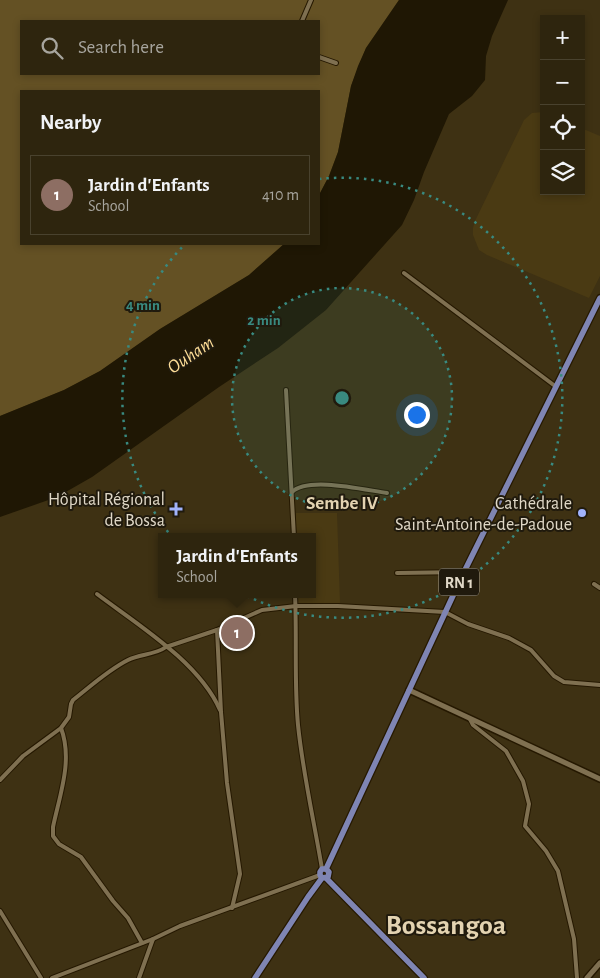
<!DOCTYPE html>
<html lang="en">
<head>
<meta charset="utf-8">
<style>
  body { margin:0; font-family:"Alegreya Sans",sans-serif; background:#362d17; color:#f1f3f6 }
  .controls { position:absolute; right:15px; top:15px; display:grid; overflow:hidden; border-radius:0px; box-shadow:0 2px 8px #0003 }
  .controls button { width:45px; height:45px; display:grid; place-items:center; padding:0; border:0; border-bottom:1px solid #49422e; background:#2e250e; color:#f1f3f6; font:25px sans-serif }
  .you { position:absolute; left:416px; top:414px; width:18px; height:18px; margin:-12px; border:4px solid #fff; border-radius:50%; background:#1a73e8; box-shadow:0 0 0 8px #1a73e833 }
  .badge { display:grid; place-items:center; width:32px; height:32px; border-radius:50%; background:#8c9099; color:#fff; font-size:16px; font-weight:700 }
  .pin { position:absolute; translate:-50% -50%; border:2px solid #fff; box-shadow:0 1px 5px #0006 }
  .popup { position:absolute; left:158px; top:533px; width:158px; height:65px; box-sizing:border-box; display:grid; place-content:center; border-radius:0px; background:#2e250e; filter:drop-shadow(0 1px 4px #0005); font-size:16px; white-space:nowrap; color:#a7a59e }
  .popup b { font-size:19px; color:#f1f3f6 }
  .popup::after { content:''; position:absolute; left:50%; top:100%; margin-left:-10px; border:10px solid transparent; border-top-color:#2e250e }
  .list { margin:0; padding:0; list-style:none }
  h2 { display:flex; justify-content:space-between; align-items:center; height:65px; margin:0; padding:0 20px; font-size:21px }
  h2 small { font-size:16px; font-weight:400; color:#a7a59e }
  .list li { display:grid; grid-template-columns:32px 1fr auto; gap:15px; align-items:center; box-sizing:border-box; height:80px; margin:0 10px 10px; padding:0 10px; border:1px solid #49422e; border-radius:0px }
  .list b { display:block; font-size:19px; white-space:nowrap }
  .list p { margin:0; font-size:16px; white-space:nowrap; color:#a7a59e }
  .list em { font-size:16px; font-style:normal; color:#a7a59e }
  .icon { flex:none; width:28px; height:28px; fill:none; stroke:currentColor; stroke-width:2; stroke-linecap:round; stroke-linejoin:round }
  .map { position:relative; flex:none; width:600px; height:978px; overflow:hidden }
  .search { position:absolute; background:#2e250e; box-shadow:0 2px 8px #0003; left:20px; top:20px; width:300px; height:55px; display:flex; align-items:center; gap:12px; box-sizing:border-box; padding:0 18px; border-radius:0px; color:#a7a59e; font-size:19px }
  .panel { position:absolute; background:#2e250e; box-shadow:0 2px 8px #0003; left:20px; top:90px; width:300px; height:155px; border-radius:0px }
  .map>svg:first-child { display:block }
</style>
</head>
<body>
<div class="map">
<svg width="600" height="978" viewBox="0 0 600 978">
  <rect width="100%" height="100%" fill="#3e3113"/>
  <!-- built -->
  <g fill="#4a3a13">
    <polygon points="544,112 544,191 581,191 581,128 600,136 600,276 589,298 487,255 479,250 473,235 473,228 475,221 524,120 532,113"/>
    <polygon points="296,513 337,513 340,603 298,604 298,594 312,594 312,537 296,537"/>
  </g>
  <!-- green -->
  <path fill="#645124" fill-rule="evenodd" d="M0,0h399l-33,48 -15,38 -13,66 -9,24 -10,19v-104h-298v153h263l-35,31 -89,54 -60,42 -36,19 -64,26zM21,21h298v53h-298z"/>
  <!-- water -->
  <polygon fill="#1f1704" points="399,0 508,0 492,36 486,56 485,80 472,96 449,114 424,172 414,200 402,225 326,310 278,348 219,387 92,477 57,497 0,517 0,416 64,390 100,371 160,329 249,275 284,244 319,244 319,195 329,176 338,152 351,86 358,66 366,48"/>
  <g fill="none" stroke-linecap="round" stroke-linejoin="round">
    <!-- street casing -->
    <g stroke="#251800" stroke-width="6">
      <g id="street">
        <polyline points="302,21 311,0"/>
        <polyline points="319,57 336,63"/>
        <polyline points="404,273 555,386"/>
        <polyline points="286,390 294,537"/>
        <path d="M292,492c16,-16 73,-2 95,1"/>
        <polyline points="397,573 464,572"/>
        <polyline points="162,578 162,579"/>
        <polyline points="594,584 600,588"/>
        <path d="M97,594c41,31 102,68 123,116"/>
        <path d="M295,594c2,44 -1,88 3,131 5,49 16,96 24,144"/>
        <polyline points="217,630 221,712 227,783 240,874 232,908"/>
        <polyline points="470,719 473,725 506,751 523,781 529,804 525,826 546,851 558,871 574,939 577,978"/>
        <path d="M61,728c12,32 -1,66 -8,99v9l6,8 22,13 32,44 15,17 14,25"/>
        <path d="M0,780l23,-24 38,-28 8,-11 2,-13 2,-4c18,-14 35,-30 55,-40 12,-6 27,-5 38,-13l51,-17 45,-20 34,-4h42l107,6 23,12 41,14 22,12 23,26 10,6 36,3"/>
        <polyline points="0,911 41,978"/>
        <polyline points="52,978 153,939 180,926 320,875"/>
        <polyline points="139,978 153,939"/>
      </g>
    </g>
    <!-- secondary casing -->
    <g stroke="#251800" stroke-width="8">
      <g id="secondary">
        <polyline points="409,690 600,779"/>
        <polyline points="587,978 600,963"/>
      </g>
    </g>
    <!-- primary casing -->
    <g stroke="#251800" stroke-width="8">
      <g id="primary">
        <polyline points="322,878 320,875 320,872 322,869 326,869 464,572 600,298"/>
        <polyline points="326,878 424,978"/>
        <polyline points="255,978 308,897 322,878 328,877 329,872 326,869"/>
      </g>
    </g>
    <!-- street -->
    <use href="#street" stroke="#7f7051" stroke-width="4"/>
    <!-- secondary -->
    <use href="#secondary" stroke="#7f7051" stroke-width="5"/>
    <!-- primary -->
    <use href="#primary" stroke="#7f85b3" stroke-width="5.5"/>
  </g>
  <!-- distance rings -->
  <circle cx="342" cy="398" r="110" fill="#398a80" fill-opacity=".12"/>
  <g fill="none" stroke="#398a80" stroke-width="2.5" stroke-dasharray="2.5 5">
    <circle cx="342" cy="398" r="110"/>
    <path d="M319 179A220 220 0 1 1 185 244"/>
  </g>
  <!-- markers -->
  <g fill="#a1b3fd" stroke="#201a0d" stroke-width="2">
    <path d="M173.5 501.5h5v5h5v5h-5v5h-5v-5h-5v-5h5z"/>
    <circle cx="582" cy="513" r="5"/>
  </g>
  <g text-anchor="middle" stroke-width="4" stroke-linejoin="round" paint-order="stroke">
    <!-- shield labels -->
    <rect fill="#201a0d" stroke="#a69f8f" stroke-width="1" x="439" y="568.5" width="40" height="27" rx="4"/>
    <g font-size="16" font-weight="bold" fill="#e0d8c7">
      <text x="459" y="588">RN 1</text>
    </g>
    <!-- poi labels -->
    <g font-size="18" fill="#e0d8c7" stroke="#201a0d" text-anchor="end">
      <text x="165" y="505">Hôpital Régional<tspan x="165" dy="21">de Bossa</tspan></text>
      <text x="572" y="509">Cathédrale<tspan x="572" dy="21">Saint-Antoine-de-Padoue</tspan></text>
    </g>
    <!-- water labels -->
    <g font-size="19" font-style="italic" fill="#fcdc96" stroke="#201a0d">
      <text transform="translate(190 354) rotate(-34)" y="7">Ouham</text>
    </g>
    <!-- neighbourhood labels -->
    <g font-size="19" font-weight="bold" fill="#e3d3b1" stroke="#201a0d">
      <text x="342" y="509">Sembe IV</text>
    </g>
    <!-- town labels -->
    <g font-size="28" font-weight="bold" fill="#e3d3b1" stroke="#201a0d">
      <text x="446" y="934">Bossangoa</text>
    </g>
  </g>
  <circle cx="342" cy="398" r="8" fill="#398a80" stroke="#201a0d" stroke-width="2.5"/>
  <g font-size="15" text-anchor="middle" font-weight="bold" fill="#398a80" stroke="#201a0d" stroke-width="4" stroke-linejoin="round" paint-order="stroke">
    <text x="143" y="310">4 min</text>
    <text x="264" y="325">2 min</text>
  </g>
</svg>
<div class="controls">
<button>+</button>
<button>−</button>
<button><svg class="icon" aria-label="locate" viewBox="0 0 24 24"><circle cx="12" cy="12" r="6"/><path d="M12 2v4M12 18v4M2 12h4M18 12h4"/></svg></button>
<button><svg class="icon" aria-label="layers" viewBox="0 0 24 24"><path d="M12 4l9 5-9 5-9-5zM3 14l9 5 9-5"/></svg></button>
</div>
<div class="you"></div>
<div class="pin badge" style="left:237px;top:633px;background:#8d6e63">1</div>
<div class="popup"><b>Jardin d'Enfants</b>School</div>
<div class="search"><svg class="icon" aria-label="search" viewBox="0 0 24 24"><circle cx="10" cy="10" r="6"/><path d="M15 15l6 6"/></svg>Search here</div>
<section class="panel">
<h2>Nearby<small></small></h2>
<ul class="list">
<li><span class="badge" style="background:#8d6e63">1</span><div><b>Jardin d'Enfants</b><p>School</p></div><em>410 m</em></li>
</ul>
</section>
</div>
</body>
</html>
